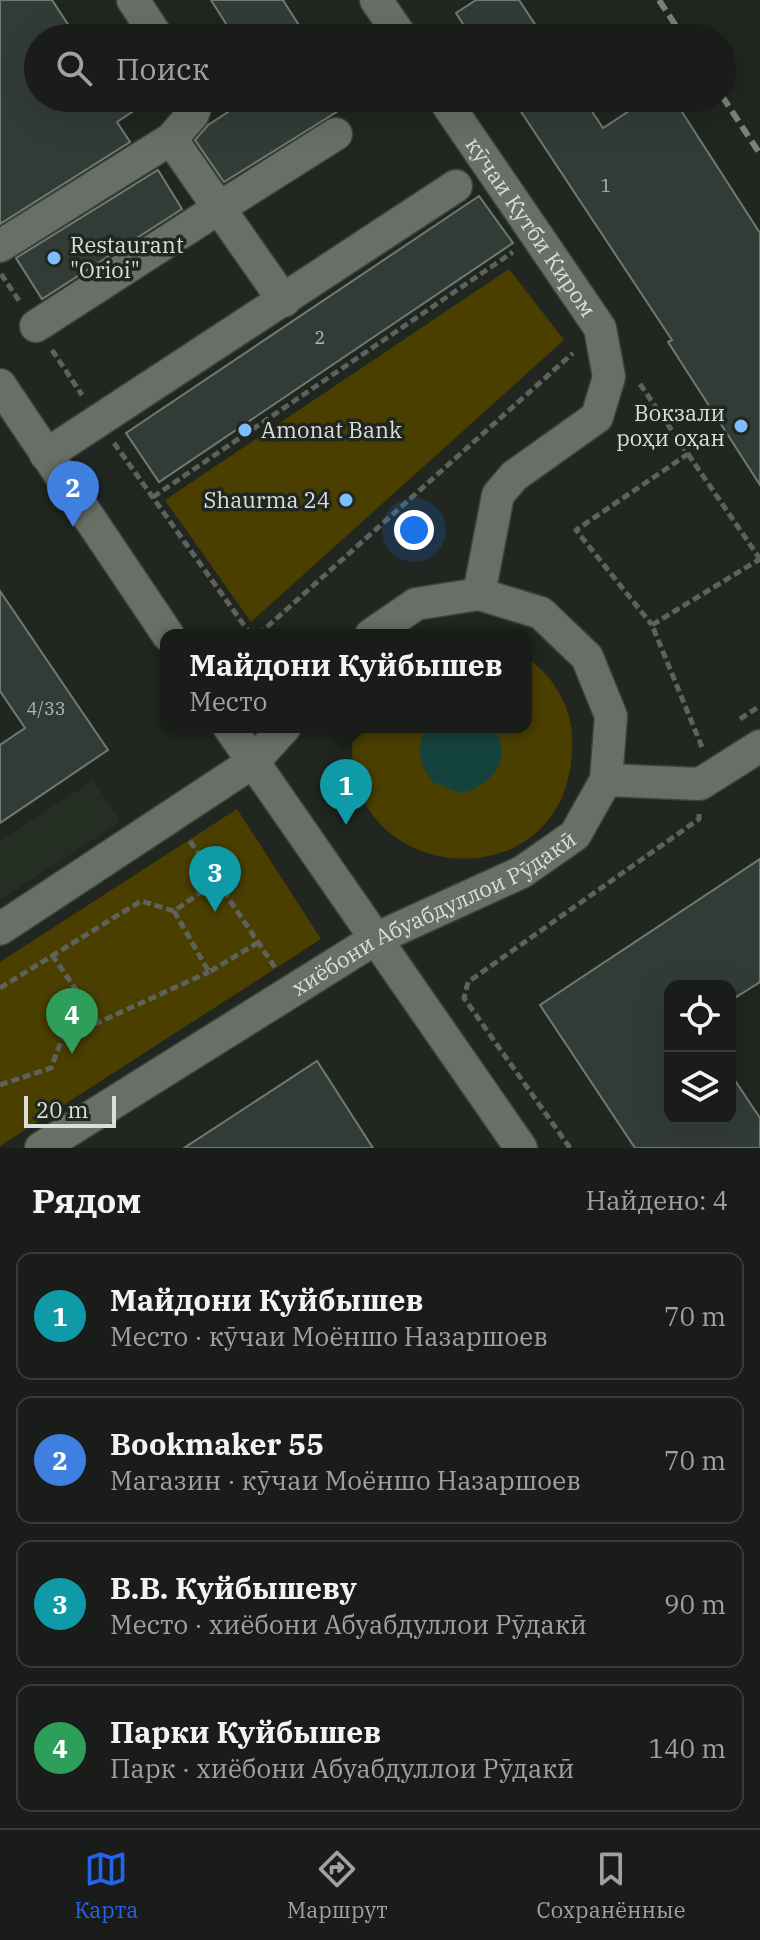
<!DOCTYPE html>
<html lang="ru">
<head>
<meta charset="utf-8">
<style>
  body { margin:0; font-family:"IBM Plex Serif",serif; background:#262925; color:#f1f3f6 }
  .controls { position:absolute; right:24px; bottom:24px; display:grid; overflow:hidden; border-radius:16px; box-shadow:0 8px 32px #0002 }
  .controls button { width:72px; height:72px; display:grid; place-items:center; padding:0; border:0; border-bottom:2px solid #373a37; background:#191c18; color:#f1f3f6; font:40px sans-serif }
  .scale { position:absolute; left:24px; bottom:20px; width:92px; box-sizing:border-box; padding-left:8px; border:4px solid #dbdfdb; border-top:0; font-size:22px; line-height:28px; white-space:nowrap; color:#dbdfdb; -webkit-text-stroke:6px #212620; paint-order:stroke }
  .you { position:absolute; left:414px; top:530px; width:28px; height:28px; margin:-20px; border:6px solid #fff; border-radius:50%; background:#1a73e8; box-shadow:0 0 0 12px #1a73e833 }
  .badge { display:grid; place-items:center; width:52px; height:52px; border-radius:50%; background:#2563eb; color:#fff; font-size:26px; font-weight:700 }
  .pin { position:absolute; translate:-50% -66px; filter:drop-shadow(0 2px 4px #0008) }
  .pin::after { content:''; position:absolute; top:42px; width:28px; height:24px; background:inherit; clip-path:polygon(0 0,100% 0,50% 100%) }
  .popup { position:absolute; left:160px; top:629px; width:372px; height:104px; box-sizing:border-box; display:grid; place-content:center; border-radius:16px; background:#191c18; filter:drop-shadow(0 2px 6px #0005); font-size:26px; white-space:nowrap; color:#9fa1a2 }
  .popup b { font-size:30px; color:#f1f3f6 }
  .popup::after { content:''; position:absolute; left:50%; top:100%; margin-left:-16px; border:16px solid transparent; border-top-color:#191c18 }
  .list { margin:0; padding:0; list-style:none }
  h2 { display:flex; justify-content:space-between; align-items:center; height:104px; margin:0; padding:0 32px; font-size:34px }
  h2 small { font-size:26px; font-weight:400; color:#9fa1a2 }
  .list li { display:grid; grid-template-columns:52px 1fr auto; gap:24px; align-items:center; box-sizing:border-box; height:128px; margin:0 16px 16px; padding:0 16px; border:2px solid #373a37; border-radius:16px }
  .list b { display:block; font-size:30px; white-space:nowrap }
  .list p { margin:0; font-size:26px; white-space:nowrap; color:#9fa1a2 }
  .list em { font-size:26px; font-style:normal; color:#9fa1a2 }
  .icon { flex:none; width:44px; height:44px; fill:none; stroke:currentColor; stroke-width:2; stroke-linecap:round; stroke-linejoin:round }
  .map { position:relative; flex:none; width:760px; height:1148px; overflow:hidden }
  .search { position:absolute; background:#191c18; box-shadow:0 8px 32px #0002; left:24px; right:24px; top:24px; height:88px; display:flex; align-items:center; gap:20px; box-sizing:border-box; padding:0 28px; border-radius:44px; color:#9fa1a2; font-size:30px }
  .sheet { height:680px; background:#191c18 }
  nav { display:flex; justify-content:space-around; align-items:center; box-sizing:border-box; height:112px; border-top:2px solid #373a37; background:#191c18; font-size:22px; color:#9fa1a2 }
  nav a { display:grid; justify-items:center; gap:4px }
  nav .on { color:#2563eb }
  .map>svg:first-child { display:block }
</style>
</head>
<body>
<div class="map">
<svg width="760" height="1148" viewBox="0 0 760 1148">
  <rect width="100%" height="100%" fill="#212620"/>
  <!-- built -->
  <polygon fill="#242e23" points="93,780 120,822 0,900 0,841"/>
  <!-- green -->
  <g fill="#4b3f00">
    <polygon points="509,269 564,340 251,622 165,500"/>
    <path d="M526,658c24,13 45,48 46,76 9,178 -244,156 -218,-7h172z"/>
    <polygon points="237,809 321,939 0,1146 0,962"/>
  </g>
  <!-- water -->
  <path fill="#14433e" d="M427,727h66c22,30 -1,60 -33,66l-27,-11c-14,-18 -18,-35 -6,-55z"/>
  <!-- building -->
  <g fill="#323c37" stroke="#6f7a74" stroke-width="2">
    <polygon points="0,0 52,0 77,38 38,38 38,98 153,98 117,122 130,142 0,224"/>
    <polygon points="211,0 283,0 307,38 235,38"/>
    <polygon points="476,0 519,0 544,38 472,38 456,13"/>
    <polygon points="250,98 359,98 224,182 195,140 208,125"/>
    <polygon points="512,98 583,98 603,128 649,98 673,98 760,233 760,485 668,342 672,340"/>
    <polygon points="158,170 182,209 42,299 16,258"/>
    <polygon points="479,196 513,243 159,482 126,433"/>
    <polygon points="0,591 108,750 0,823 0,745 25,728 0,691"/>
    <polygon points="760,859 760,982 730,1001 730,986 670,986 670,1118 730,1118 730,1073 760,1118 760,1148 635,1148 540,1005"/>
    <polygon points="317,1061 373,1148 184,1148"/>
  </g>
  <g fill="none" stroke-linecap="round" stroke-linejoin="round">
    <!-- minor casing -->
    <g stroke="#3c413b" stroke-width="35">
      <g id="minor">
        <polyline points="133,0 158,38"/>
        <polyline points="376,0 402,38"/>
        <path id="s1" d="M443,98l157,230 9,49 -12,40 -83,59 -16,19 -19,99"/>
        <polyline points="0,246 171,139 193,114 198,98"/>
        <polyline points="284,301 219,208 336,134"/>
        <polyline points="36,326 219,208 171,139"/>
        <polyline points="0,385 168,635"/>
        <polyline points="46,455 456,186"/>
        <polyline points="229,727 521,1148"/>
        <polyline points="606,780 700,784 760,746"/>
        <polyline points="0,929 253,762 285,727"/>
        <path id="s2" d="M41,1148l334,-209 147,-67 53,-37 31,-55 5,-64 -24,-59 -46,-44 -62,-19 -63,10 -45,31"/>
      </g>
    </g>
    <!-- path -->
    <g stroke="#5d625c" stroke-width="5" stroke-dasharray="8 4" stroke-linecap="butt">
      <polyline points="1,274 20,302"/>
      <polyline points="52,350 82,395"/>
      <polyline points="640,384 688,454 576,530 652,625"/>
      <polyline points="114,443 251,635"/>
      <polyline points="688,454 760,559"/>
      <polyline points="153,497 513,252"/>
      <polyline points="258,635 573,353"/>
      <polyline points="740,719 760,706"/>
      <polyline points="702,747 652,625 760,559"/>
      <polyline points="190,841 276,969"/>
      <polyline points="174,911 209,972 259,942"/>
      <polyline points="52,955 97,1020"/>
      <polyline points="0,988 141,901 174,911 217,881"/>
      <polyline points="0,1085 51,1068 62,1039 209,972"/>
      <polyline points="570,1148 464,998 468,982 699,819 699,813"/>
    </g>
    <!-- minor -->
    <use href="#minor" stroke="#686f67" stroke-width="32"/>
    <!-- rail -->
    <g stroke="#7c807b" stroke-width="6" stroke-dasharray="12 6" stroke-linecap="butt">
      <polyline points="659,0 684,38"/>
      <polyline points="722,96 760,154"/>
    </g>
  </g>
  <!-- markers -->
  <g fill="#7fbdfa" stroke="#212620" stroke-width="3">
    <circle cx="54" cy="258" r="8"/>
    <circle cx="741" cy="426" r="8"/>
    <circle cx="245" cy="430" r="8"/>
    <circle cx="346" cy="500" r="8"/>
  </g>
  <g text-anchor="middle" stroke-width="7" stroke-linejoin="round" paint-order="stroke">
    <!-- number labels -->
    <g font-size="18" fill="#b1b6b2">
      <text x="606" y="192">1</text>
      <text x="320" y="344">2</text>
      <text x="46" y="715">4/33</text>
    </g>
    <!-- street labels -->
    <g font-size="22" fill="#dbdfdb" stroke="#212620">
      <text dy="8" stroke="none"><textPath href="#s1" startOffset="156">кӯчаи Кутби Киром</textPath></text>
      <text dy="8" stroke="none"><textPath href="#s2" startOffset="458">хиёбони Абуабдуллои Рӯдакӣ</textPath></text>
    </g>
    <!-- poi labels -->
    <g font-size="22" fill="#dbdfdb" stroke="#212620" text-anchor="start">
      <text x="70" y="253">Restaurant<tspan x="70" dy="25">"Orioi"</tspan></text>
      <text x="725" y="421" text-anchor="end">Вокзали<tspan x="725" dy="25">роҳи оҳан</tspan></text>
      <text x="261" y="438">Amonat Bank</text>
      <text x="330" y="508" text-anchor="end">Shaurma 24</text>
    </g>
  </g>
</svg>
<div class="controls">
<button><svg class="icon" aria-label="locate" viewBox="0 0 24 24"><circle cx="12" cy="12" r="6"/><path d="M12 2v4M12 18v4M2 12h4M18 12h4"/></svg></button>
<button><svg class="icon" aria-label="layers" viewBox="0 0 24 24"><path d="M12 4l9 5-9 5-9-5zM3 14l9 5 9-5"/></svg></button>
</div>
<div class="scale">20 m</div>
<div class="you"></div>
<div class="pin badge" style="left:346px;top:825px;background:#0f9aa8">1</div>
<div class="popup"><b>Майдони Куйбышев</b>Место</div>
<div class="pin badge" style="left:73px;top:527px;background:#3f7fe0">2</div>
<div class="pin badge" style="left:215px;top:912px;background:#0f9aa8">3</div>
<div class="pin badge" style="left:72px;top:1054px;background:#2e9e5b">4</div>
<div class="search"><svg class="icon" aria-label="search" viewBox="0 0 24 24"><circle cx="10" cy="10" r="6"/><path d="M15 15l6 6"/></svg>Поиск</div>
</div>
<section class="sheet">
<h2>Рядом<small>Найдено: 4</small></h2>
<ul class="list">
<li><span class="badge" style="background:#0f9aa8">1</span><div><b>Майдони Куйбышев</b><p>Место · кӯчаи Моёншо Назаршоев</p></div><em>70 m</em></li>
<li><span class="badge" style="background:#3f7fe0">2</span><div><b>Bookmaker 55</b><p>Магазин · кӯчаи Моёншо Назаршоев</p></div><em>70 m</em></li>
<li><span class="badge" style="background:#0f9aa8">3</span><div><b>В.В. Куйбышеву</b><p>Место · хиёбони Абуабдуллои Рӯдакӣ</p></div><em>90 m</em></li>
<li><span class="badge" style="background:#2e9e5b">4</span><div><b>Парки Куйбышев</b><p>Парк · хиёбони Абуабдуллои Рӯдакӣ</p></div><em>140 m</em></li>
</ul>
</section>
<nav>
<a class="on"><svg class="icon" aria-label="map" viewBox="0 0 24 24"><path d="M3 6l6-2 6 2 6-2v14l-6 2-6-2-6 2zM9 4v14M15 6v14"/></svg>Карта</a>
<a><svg class="icon" aria-label="directions" viewBox="0 0 24 24"><path d="M12 3l9 9-9 9-9-9zM9 14v-3h6M13 9l2 2-2 2"/></svg>Маршрут</a>
<a><svg class="icon" aria-label="saved" viewBox="0 0 24 24"><path d="M7 4h10v16l-5-4-5 4z"/></svg>Сохранённые</a>
</nav>
</body>
</html>
